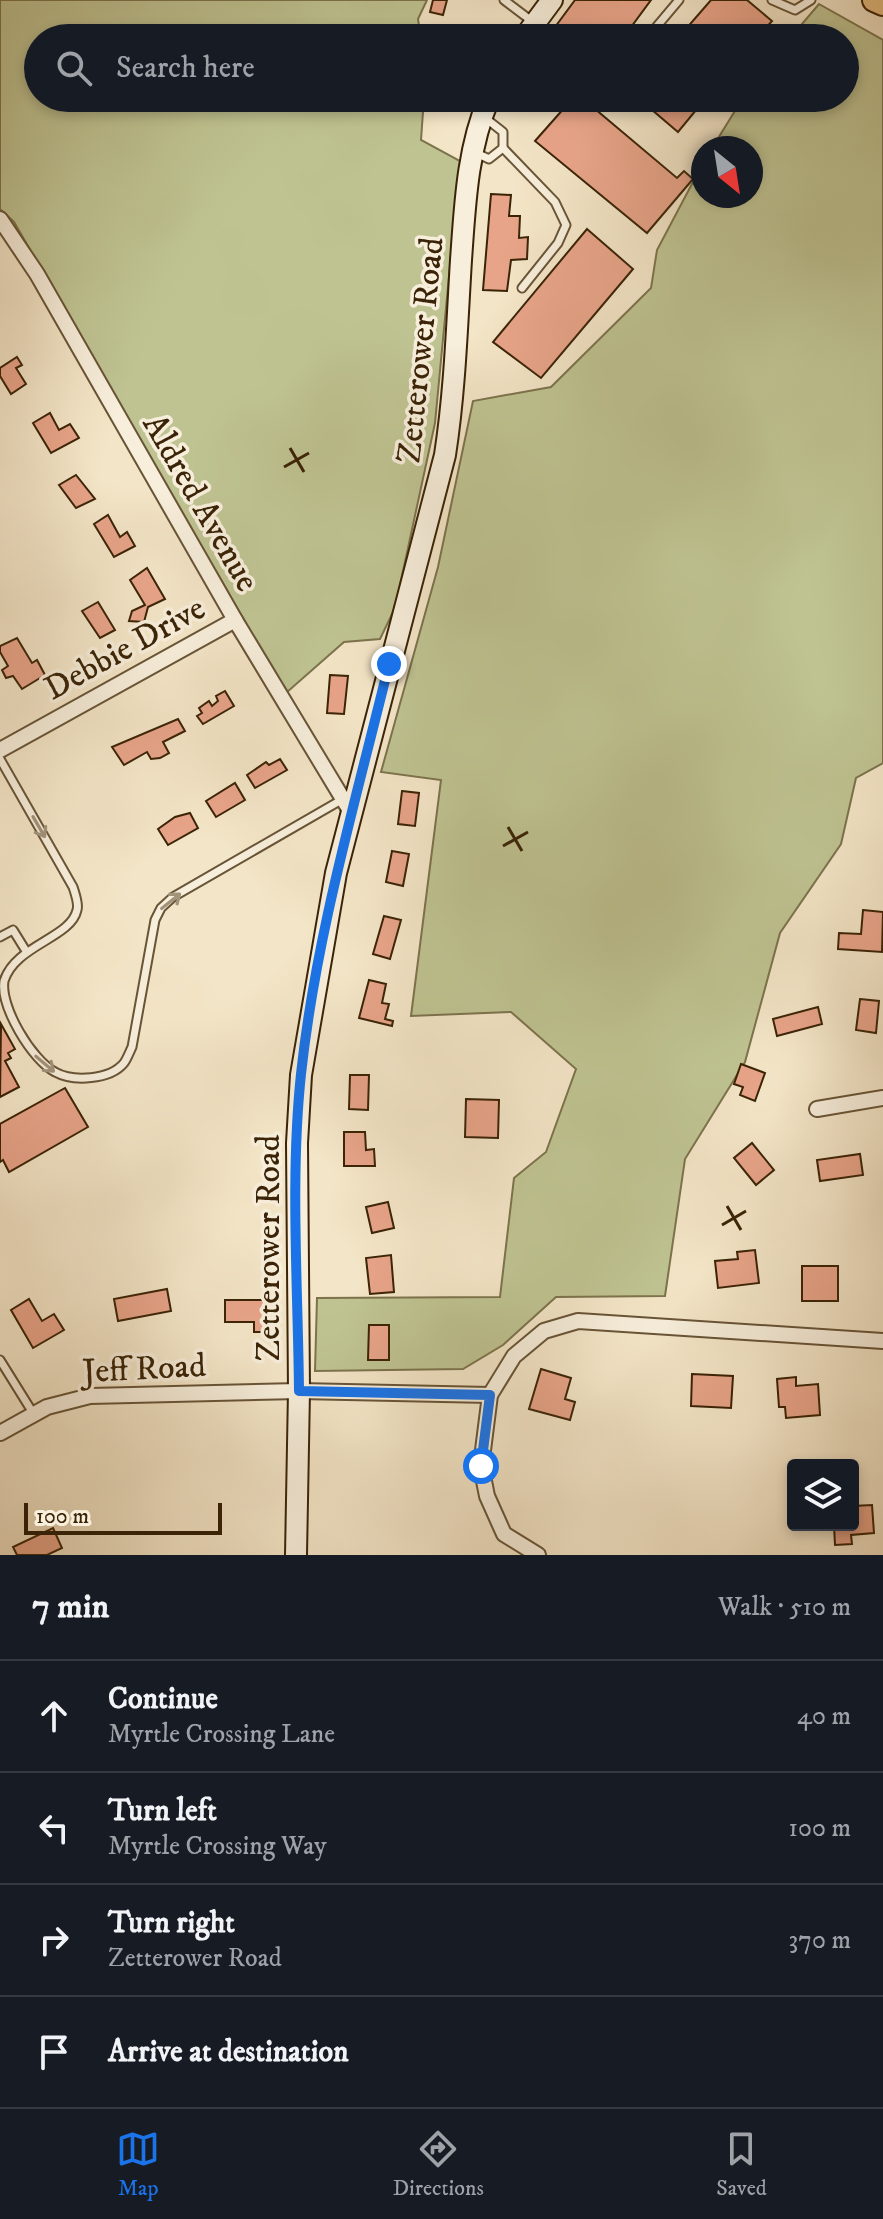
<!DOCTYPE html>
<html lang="en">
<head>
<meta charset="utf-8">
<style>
  body { margin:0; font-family:"IM FELL DW Pica",serif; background:#20242c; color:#f1f3f6 }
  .controls { position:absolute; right:24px; bottom:24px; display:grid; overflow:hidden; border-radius:8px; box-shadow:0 4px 12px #0003 }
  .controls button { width:72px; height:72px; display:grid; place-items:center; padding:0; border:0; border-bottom:2px solid #363941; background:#171b24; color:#f1f3f6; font:40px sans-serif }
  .compass { position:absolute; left:691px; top:136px; width:72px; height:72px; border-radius:50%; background:#171b24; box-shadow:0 4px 12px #0003; rotate:150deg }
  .scale { position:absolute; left:24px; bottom:20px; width:198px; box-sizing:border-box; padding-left:8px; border:4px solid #3a2306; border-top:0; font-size:22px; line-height:28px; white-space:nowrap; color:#3a2306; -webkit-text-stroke:6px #f7eedb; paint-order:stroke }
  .stop { position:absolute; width:24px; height:24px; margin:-18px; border:6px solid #1a73e8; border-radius:50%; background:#fff }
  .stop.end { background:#1a73e8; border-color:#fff; box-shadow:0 2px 8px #0008 }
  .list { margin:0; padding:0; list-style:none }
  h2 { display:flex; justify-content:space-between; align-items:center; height:104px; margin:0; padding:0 32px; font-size:34px }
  h2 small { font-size:26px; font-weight:400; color:#9ea1a6 }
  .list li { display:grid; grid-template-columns:52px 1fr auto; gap:24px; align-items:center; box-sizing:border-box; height:112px; padding:0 32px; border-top:2px solid #363941 }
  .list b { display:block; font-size:30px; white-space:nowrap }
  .list p { margin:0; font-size:26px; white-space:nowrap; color:#9ea1a6 }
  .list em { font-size:26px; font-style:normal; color:#9ea1a6 }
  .icon { flex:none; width:44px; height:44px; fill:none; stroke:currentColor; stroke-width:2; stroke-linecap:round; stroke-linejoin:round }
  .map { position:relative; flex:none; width:883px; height:1555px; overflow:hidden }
  .search { position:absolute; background:#171b24; box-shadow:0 4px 12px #0003; left:24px; right:24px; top:24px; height:88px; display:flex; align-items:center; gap:20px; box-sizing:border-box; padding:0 28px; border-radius:44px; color:#9ea1a6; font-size:30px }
  .sheet { height:552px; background:#171b24 }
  nav { display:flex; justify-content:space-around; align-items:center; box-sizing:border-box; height:112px; border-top:2px solid #363941; background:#171b24; font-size:22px; color:#9ea1a6 }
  nav a { display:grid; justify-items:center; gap:4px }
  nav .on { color:#1a73e8 }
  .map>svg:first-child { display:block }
</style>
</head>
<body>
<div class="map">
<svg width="883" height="1555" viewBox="0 0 883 1555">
  <rect width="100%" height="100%" fill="#f3e5c7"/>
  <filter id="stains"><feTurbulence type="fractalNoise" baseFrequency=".0025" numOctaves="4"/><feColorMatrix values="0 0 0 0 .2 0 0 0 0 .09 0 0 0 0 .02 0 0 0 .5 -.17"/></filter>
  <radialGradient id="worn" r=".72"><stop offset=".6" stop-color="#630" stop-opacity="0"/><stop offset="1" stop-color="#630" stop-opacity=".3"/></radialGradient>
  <!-- green -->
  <g fill="#bfc392" stroke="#7c734c" stroke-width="2">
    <polygon points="0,0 427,0 418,19 421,38 38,38 38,98 424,98 421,140 460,161 435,423 395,608 380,639 344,642 286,693 14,222 0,209"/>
    <polygon points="819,4 883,40 883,763 856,778 841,844 780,933 745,1062 685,1159 665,1296 556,1297 503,1345 463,1369 315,1371 317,1298 500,1297 514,1178 546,1152 576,1069 511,1012 411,1016 441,780 381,772 438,567 473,401 551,387 651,288 657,250 703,163 703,196 751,196 751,148 712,148 743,98 845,98 845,38 790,38"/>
  </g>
  <!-- building -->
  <g fill="#e8a489" stroke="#3a2306" stroke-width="2">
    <polygon points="433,0 447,0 443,15 430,12"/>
    <polygon points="575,0 651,0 623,38 547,38"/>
    <polygon points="711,0 747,0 772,21 757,38 678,38"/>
    <polygon points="573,98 582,98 677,178 684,171 693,179 647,233 535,141"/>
    <polygon points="638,98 706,98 678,132"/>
    <polygon points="491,194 511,195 509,216 520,216 519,238 528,237 527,259 511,260 507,291 483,290"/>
    <polygon points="587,229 633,269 541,378 493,342"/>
    <polygon points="17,357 22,365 16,368 26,384 11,394 0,376 0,368"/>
    <polygon points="50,413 59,430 70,424 79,438 51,453 33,423"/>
    <polygon points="76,475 95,499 76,508 59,485"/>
    <polygon points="108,515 120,537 127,532 135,546 114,557 94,524"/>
    <polygon points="147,568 165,599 148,607 144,622 129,621 132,611 145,605 130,580"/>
    <polygon points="98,602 115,630 100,638 82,611"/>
    <polygon points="17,638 32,663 37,660 45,675 22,689 13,676 6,678 2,670 8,666 0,652 0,646"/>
    <polygon points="330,675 348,676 344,714 327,713"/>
    <polygon points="225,691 234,706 203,724 197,716 202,713 199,708 209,701 212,706 218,701 216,696"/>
    <polygon points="178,719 185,731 163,742 169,753 160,758 151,759 147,752 124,765 112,747"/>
    <polygon points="280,759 287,770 255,788 247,775 266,762 269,765"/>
    <polygon points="235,783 245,800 216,817 206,801"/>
    <polygon points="402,791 419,793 415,826 398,824"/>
    <polygon points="190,813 198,828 168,845 158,829 175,817"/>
    <polygon points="392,851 409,854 403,886 386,882"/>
    <polygon points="863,910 883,912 882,952 838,949 839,933 861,934"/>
    <polygon points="384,916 401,920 390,959 373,954"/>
    <polygon points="369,980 386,984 382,1003 389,1004 385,1019 393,1021 392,1026 359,1018"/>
    <polygon points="860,999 879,1001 876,1033 856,1030"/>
    <polygon points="818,1007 822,1024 777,1036 773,1019"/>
    <polygon points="1,1024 15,1049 8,1053 11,1058 5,1061 19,1087 0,1097"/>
    <polygon points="741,1064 765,1073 755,1101 740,1095 743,1087 734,1084"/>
    <polygon points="350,1075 369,1075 368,1110 349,1109"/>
    <polygon points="65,1088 88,1127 9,1172 3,1160 0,1162 0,1124"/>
    <polygon points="466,1099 499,1100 498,1138 465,1137"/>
    <polygon points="344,1132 365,1132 366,1150 374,1149 375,1166 344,1166"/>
    <polygon points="752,1143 774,1170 756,1185 734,1158"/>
    <polygon points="860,1154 863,1175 820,1181 817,1160"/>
    <polygon points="388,1202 394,1228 372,1233 366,1207"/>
    <polygon points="755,1250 759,1283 718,1288 715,1261 738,1259 737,1252"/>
    <polygon points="391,1255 394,1292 370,1294 366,1258"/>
    <rect x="802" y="1266" width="36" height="35"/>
    <polygon points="167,1289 171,1311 118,1321 114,1299"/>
    <polygon points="29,1299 42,1321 54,1314 64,1330 33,1348 11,1310"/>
    <polygon points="225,1300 265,1300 265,1332 254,1332 254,1322 225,1322"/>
    <polygon points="369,1325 389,1325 389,1360 368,1360"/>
    <polygon points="541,1369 571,1378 565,1399 575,1402 570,1420 529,1409"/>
    <polygon points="692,1374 733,1376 731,1408 691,1406"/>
    <polygon points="796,1377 796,1386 818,1384 820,1415 786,1418 785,1407 779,1407 777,1379"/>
    <polygon points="872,1505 874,1533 851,1535 852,1544 835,1545 834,1525 853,1525 853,1506"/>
    <polygon points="53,1528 62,1548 47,1555 17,1555 13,1547"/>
  </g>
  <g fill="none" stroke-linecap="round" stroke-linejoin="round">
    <!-- lane casing -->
    <g stroke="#685436" stroke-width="11">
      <g id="lane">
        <polyline points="504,0 533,22"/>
        <polyline points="772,0 795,10 811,0"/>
        <polyline points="647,38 679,0"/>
        <polyline points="503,148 555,202 566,225 558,243 522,288"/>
        <polyline points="474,152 489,159 503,148 503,132 484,117"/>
        <path d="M0,759l73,128c2,6 6,17 4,23 -6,28 -62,35 -73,71 -4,26 28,79 51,91 18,10 55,8 69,-9 3,-4 6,-12 8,-16l23,-127 6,-12 12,-11 170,-98"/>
        <polyline points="0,937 13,930 26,951"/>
        <polyline points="0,1360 33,1413"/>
      </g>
    </g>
    <!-- street casing -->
    <g stroke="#685436" stroke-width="18">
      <g id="street">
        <polyline points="0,219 37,274 235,620 352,814"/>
        <polyline points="0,750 235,620"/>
        <polyline points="817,1109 883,1098"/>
        <polyline points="0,1433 47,1407 90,1396 299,1391 490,1395"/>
        <polyline points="538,1555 504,1534 487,1496 481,1466 490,1395 514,1356 544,1331 578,1321 883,1341"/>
      </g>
    </g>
    <!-- secondary casing -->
    <g stroke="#3a2306" stroke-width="24">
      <g id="secondary">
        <polyline points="524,38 552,0"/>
        <path d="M296,1555l3,-164 -2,-248 4,-68 35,-202 109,-418c10,-65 12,-130 16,-195 4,-55 6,-110 28,-162"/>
      </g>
    </g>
    <!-- primary casing -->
    <g stroke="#3a2306" stroke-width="26">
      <polyline id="primary" points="874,0 883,4"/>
    </g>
    <!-- lane -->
    <use href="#lane" stroke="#f7eedb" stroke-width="7"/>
    <!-- street -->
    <use href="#street" stroke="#f7eedb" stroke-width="14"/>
    <!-- secondary -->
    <use href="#secondary" stroke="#f7eedb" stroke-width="20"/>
    <!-- primary -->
    <use href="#primary" stroke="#eac284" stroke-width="22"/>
  </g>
  <!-- one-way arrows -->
  <defs><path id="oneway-shaft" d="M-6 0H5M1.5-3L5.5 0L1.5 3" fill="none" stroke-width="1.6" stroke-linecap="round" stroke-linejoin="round" transform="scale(2)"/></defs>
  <g stroke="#a2937b">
    <use href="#oneway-shaft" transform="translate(39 827) rotate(60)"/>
    <use href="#oneway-shaft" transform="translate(171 901) rotate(-39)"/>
    <use href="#oneway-shaft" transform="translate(45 1064) rotate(40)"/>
  </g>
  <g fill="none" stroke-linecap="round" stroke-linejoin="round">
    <!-- route -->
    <path stroke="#1a73e8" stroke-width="10" d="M389,664c-33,136 -73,271 -88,410 -11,104 -3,212 -2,317l191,4 -9,71"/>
  </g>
  <!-- ticks -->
  <path fill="none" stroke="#3a2306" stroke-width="3" d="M290,448l14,24M284,467l25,-14M508,827l14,24M503,846l25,-14M727,1206l14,24M722,1225l24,-14"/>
  <g text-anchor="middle" stroke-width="7" stroke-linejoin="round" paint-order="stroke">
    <!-- street labels -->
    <g font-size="34" fill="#3a2306" stroke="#f7eedb">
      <text transform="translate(419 350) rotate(-84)" y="12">Zetterower Road</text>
      <text transform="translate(202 502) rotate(60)" y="12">Aldred Avenue</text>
      <text transform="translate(124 647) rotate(-29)" y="12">Debbie Drive</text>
      <text transform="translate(267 1248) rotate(-90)" y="12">Zetterower Road</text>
      <text transform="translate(144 1367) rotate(-3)" y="12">Jeff Road</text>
    </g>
  </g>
  <rect width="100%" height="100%" filter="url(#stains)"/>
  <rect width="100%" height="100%" fill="url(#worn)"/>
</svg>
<div class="controls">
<button><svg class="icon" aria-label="layers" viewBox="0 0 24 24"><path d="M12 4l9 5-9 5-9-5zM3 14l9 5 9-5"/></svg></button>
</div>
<svg class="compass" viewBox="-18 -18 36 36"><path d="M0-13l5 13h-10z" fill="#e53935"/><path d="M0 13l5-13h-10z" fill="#9ea1a6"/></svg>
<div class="scale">100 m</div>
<div class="stop" style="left:481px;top:1466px"></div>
<div class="stop end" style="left:389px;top:664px"></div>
<div class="search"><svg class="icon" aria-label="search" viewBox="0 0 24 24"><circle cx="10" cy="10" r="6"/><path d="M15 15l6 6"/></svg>Search here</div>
</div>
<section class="sheet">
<h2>7 min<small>Walk · 510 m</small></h2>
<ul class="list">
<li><svg class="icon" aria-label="ahead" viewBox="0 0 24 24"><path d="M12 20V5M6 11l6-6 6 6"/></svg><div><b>Continue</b><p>Myrtle Crossing Lane</p></div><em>40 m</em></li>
<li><svg class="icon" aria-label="left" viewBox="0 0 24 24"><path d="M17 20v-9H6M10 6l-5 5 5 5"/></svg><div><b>Turn left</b><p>Myrtle Crossing Way</p></div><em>100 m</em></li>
<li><svg class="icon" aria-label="right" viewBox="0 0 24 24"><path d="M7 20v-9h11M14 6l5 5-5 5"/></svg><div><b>Turn right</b><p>Zetterower Road</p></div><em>370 m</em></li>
<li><svg class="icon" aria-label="arrive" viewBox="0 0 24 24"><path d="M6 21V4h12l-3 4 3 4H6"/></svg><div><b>Arrive at destination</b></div></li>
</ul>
</section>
<nav>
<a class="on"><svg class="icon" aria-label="map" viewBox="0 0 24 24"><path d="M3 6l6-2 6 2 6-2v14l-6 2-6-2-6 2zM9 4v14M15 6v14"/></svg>Map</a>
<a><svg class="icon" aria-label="directions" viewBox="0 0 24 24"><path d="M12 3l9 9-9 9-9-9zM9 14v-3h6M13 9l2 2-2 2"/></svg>Directions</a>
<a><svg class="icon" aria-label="saved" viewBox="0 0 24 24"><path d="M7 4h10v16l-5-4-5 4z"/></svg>Saved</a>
</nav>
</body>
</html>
